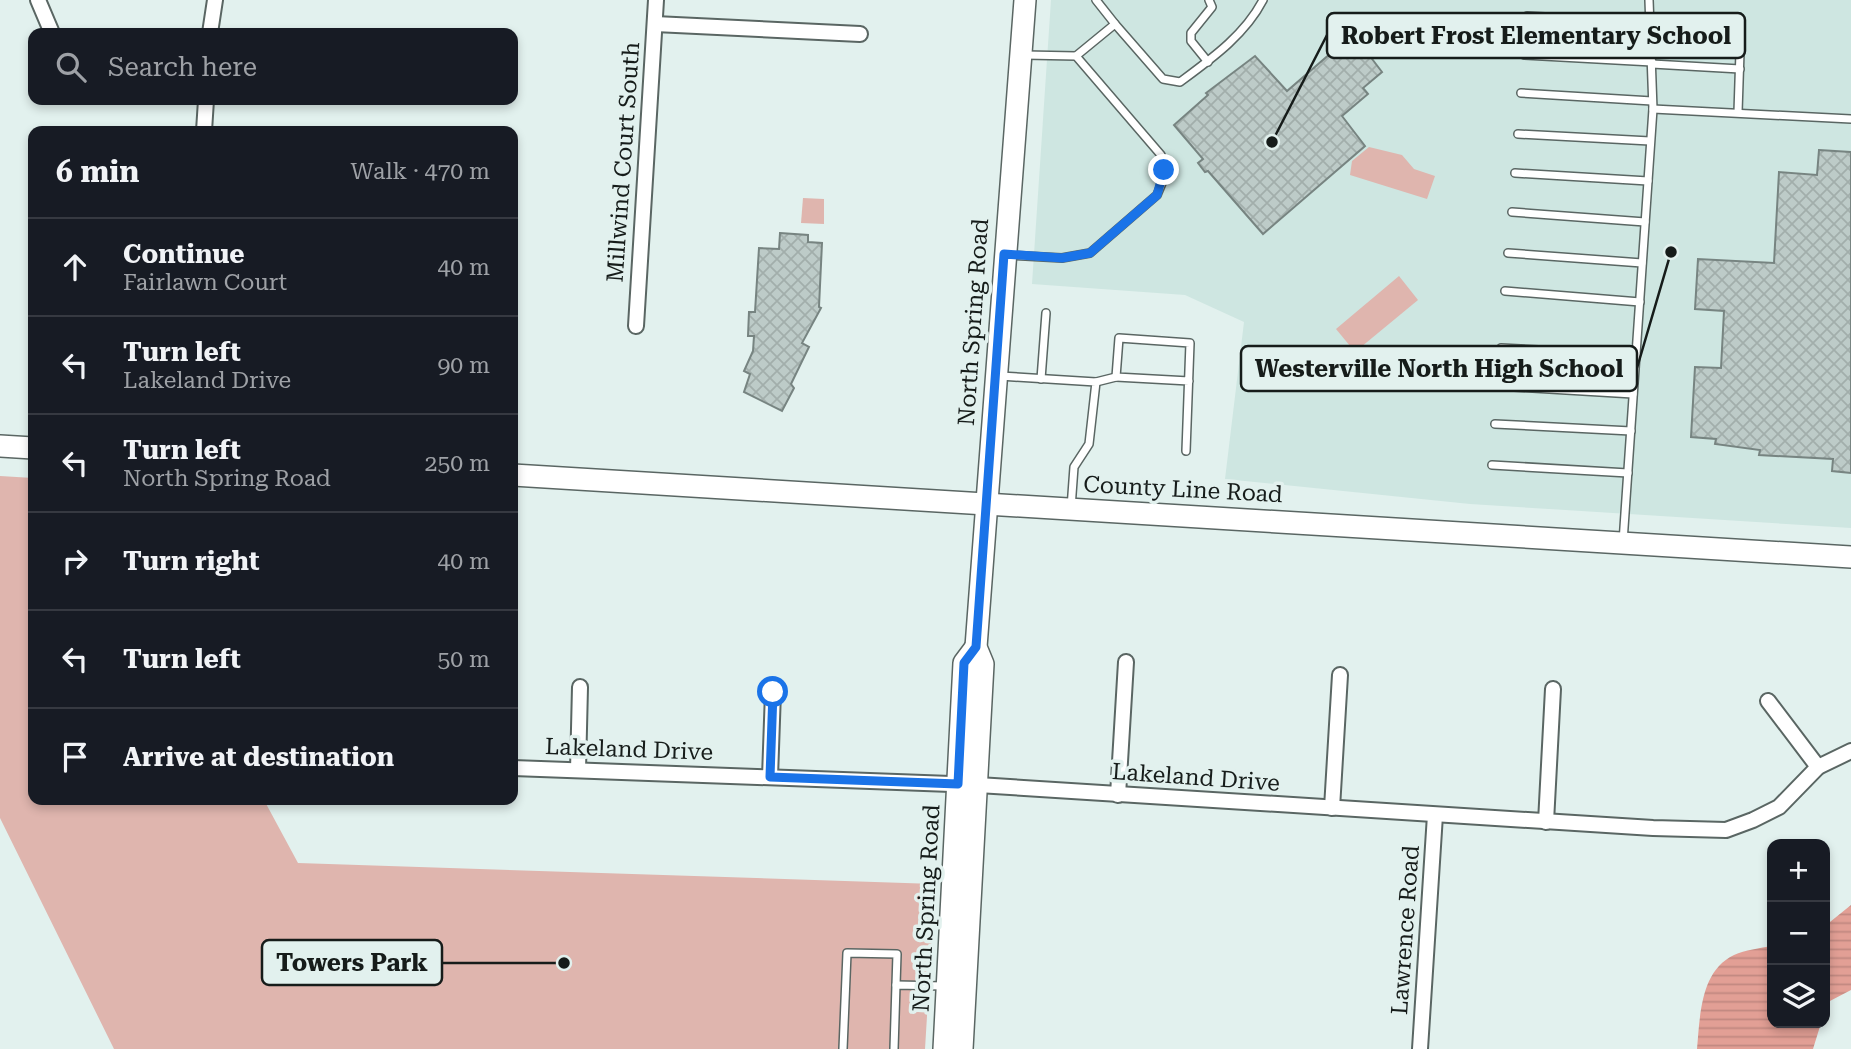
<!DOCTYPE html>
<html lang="en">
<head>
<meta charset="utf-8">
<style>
  body { margin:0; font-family:"Roboto Serif",serif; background:#20242c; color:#f1f3f6 }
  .controls { position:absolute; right:21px; bottom:21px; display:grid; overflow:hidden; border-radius:14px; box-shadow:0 4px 10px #0003 }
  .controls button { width:63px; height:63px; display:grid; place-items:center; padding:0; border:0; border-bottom:2px solid #363941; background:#171b24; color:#f1f3f6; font:35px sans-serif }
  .stop { position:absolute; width:21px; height:21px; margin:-16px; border:5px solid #1a73e8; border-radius:50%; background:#fff }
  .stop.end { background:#1a73e8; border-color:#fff; box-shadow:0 2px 7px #0008 }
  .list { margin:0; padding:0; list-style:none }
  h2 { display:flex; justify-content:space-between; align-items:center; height:91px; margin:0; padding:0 28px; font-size:30px }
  h2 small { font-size:23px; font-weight:400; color:#9ea1a6 }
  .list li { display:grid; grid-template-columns:46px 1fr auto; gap:21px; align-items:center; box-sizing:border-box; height:98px; padding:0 28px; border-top:2px solid #363941 }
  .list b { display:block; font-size:26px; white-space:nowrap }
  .list p { margin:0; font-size:23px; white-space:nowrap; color:#9ea1a6 }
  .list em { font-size:23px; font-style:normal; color:#9ea1a6 }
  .icon { flex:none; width:38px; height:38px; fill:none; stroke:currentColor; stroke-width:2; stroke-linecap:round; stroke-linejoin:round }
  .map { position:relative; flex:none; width:1851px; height:1049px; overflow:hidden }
  .search { position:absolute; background:#171b24; box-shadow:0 4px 10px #0003; left:28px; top:28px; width:490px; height:77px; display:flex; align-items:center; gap:18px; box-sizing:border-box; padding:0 24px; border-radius:14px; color:#9ea1a6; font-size:26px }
  .panel { position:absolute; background:#171b24; box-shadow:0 4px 10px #0003; left:28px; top:126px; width:490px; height:679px; border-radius:14px }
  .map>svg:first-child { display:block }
</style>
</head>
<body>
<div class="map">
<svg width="1851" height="1049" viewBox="0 0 1851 1049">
  <defs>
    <pattern id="water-rules" width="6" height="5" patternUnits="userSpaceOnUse" patternTransform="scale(1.75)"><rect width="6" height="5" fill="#e29f95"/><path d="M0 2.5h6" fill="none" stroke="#c18880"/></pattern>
    <pattern id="building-cross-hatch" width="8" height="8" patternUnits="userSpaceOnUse" patternTransform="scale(1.75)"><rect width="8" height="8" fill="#bdcbc8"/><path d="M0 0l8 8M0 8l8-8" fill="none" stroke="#a2aeab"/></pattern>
  </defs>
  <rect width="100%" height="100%" fill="#e2f1ee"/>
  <!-- built -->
  <polygon fill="#cee6e1" points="1051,0 1851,0 1851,528 1470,504 1225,479 1244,322 1185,295 1032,284"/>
  <!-- park -->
  <g fill="#dfb5ae">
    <polygon points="1369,147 1402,155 1414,169 1435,176 1427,199 1350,175 1352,161"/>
    <polygon points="803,198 824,199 824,224 801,223"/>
    <polygon points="1399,276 1418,300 1355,352 1336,329"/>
    <polygon points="0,476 33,478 33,800 264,800 298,863 935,884 925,1049 114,1049 0,818"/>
  </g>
  <!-- water -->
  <g fill="url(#water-rules)">
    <polygon points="1851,905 1851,990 1828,1002 1825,1013 1825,926"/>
    <path d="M1772,946v77h49l-8,26h-116c3,-32 3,-78 37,-94 11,-5 26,-7 38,-9z"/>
  </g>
  <!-- building -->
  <g fill="url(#building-cross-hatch)" stroke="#778481" stroke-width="2">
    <polygon points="1353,34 1382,72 1363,88 1368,94 1342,116 1365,146 1263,234 1208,171 1205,172 1198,163 1203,159 1174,125 1208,95 1206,93 1255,56 1287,91"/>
    <polygon points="1819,150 1851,152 1851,473 1832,471 1833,459 1759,455 1760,450 1715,444 1716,439 1691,437 1695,367 1721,368 1724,311 1695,309 1698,259 1774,263 1779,172 1817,175"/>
    <polygon points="780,233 808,235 808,242 822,243 819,307 821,308 802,343 809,347 791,384 794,388 782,411 744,392 750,374 744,371 753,351 754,336 748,336 749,312 755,312 759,248 779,249"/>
  </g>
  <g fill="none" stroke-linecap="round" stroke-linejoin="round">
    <!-- service casing -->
    <g stroke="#5a6663" stroke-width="10">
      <g id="service">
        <polyline points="1096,0 1115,24"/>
        <polyline points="1527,16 1652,23"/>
        <polyline points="1652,28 1741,31"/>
        <polyline points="1524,55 1652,62"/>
        <path d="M1076,56l39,-32 48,55 17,3c31,-23 65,-47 83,-82"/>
        <polyline points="1208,62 1191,41 1191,33 1212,7 1209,0"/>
        <polyline points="1652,64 1740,69"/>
        <polyline points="1521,93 1652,101"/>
        <polyline points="1653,109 1851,119"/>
        <polyline points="1738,112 1741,22"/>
        <polyline points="1518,134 1650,141"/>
        <polyline points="1515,173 1648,181"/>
        <polyline points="1512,212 1645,222"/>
        <polyline points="1508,253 1642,263"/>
        <polyline points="1008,255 1062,258 1090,253 1157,195 1162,183 1161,155 1076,56 1025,55"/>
        <polyline points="1505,291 1640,302"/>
        <polyline points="1501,348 1636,355"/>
        <polyline points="1000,376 1096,382 1089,444 1074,467 1071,508"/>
        <polyline points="1041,379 1046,313"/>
        <polyline points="1096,382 1116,377"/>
        <polyline points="1498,386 1633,394"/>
        <polyline points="1495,424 1631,431"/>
        <polyline points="1186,451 1190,343 1119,338 1116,377 1189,381"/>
        <polyline points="1492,465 1628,473"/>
        <polyline points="1623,542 1653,109 1649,0"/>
        <polyline points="843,1049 847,953 897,954 896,985"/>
        <polyline points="894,1049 896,985 944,986"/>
      </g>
    </g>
    <!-- minor casing -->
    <g stroke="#5a6663" stroke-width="18">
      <g id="minor">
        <polyline points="38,0 52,33"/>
        <polyline points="655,24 860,34"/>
        <polyline points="210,33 215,0"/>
        <polyline points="204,131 206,100"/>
        <polyline points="636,326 656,0"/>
        <polyline points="1768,701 1818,767"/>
        <polyline points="513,768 978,785 1653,828 1726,830 1753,820 1779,807 1818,767 1851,751"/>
        <polyline points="578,770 580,687"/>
        <polyline points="770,777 773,692"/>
        <polyline points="1118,795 1126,662"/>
        <polyline points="1332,808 1340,675"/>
        <polyline points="1546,822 1553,689"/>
        <polyline points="1420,1049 1435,815"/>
      </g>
    </g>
    <!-- secondary casing -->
    <g stroke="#5a6663" stroke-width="24">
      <g id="secondary">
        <polyline points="0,446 33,448"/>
        <polyline points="513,475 1851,557"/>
        <polyline points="944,1049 964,663 976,647"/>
        <polyline points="962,1049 983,664 976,647 1025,0"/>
      </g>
    </g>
    <!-- service -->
    <use href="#service" stroke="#fff" stroke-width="7"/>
    <!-- minor -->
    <use href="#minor" stroke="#fff" stroke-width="14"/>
    <!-- secondary -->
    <use href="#secondary" stroke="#fff" stroke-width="21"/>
  </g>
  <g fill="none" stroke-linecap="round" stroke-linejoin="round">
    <!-- route -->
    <polyline stroke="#1a73e8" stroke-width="9" points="773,692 770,777 958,784 964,663 976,647 1004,254 1062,258 1090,253 1157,195 1164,170"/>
  </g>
  <g text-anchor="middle" stroke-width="7" stroke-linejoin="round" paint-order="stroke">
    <!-- street labels -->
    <g font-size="23" fill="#161c1a" stroke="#e2f1ee">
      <text transform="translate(623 162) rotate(-86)" y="8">Millwind Court South</text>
      <text transform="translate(973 322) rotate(-86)" y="8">North Spring Road</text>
      <text transform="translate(1183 489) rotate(3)" y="8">County Line Road</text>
      <text transform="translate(629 749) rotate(2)" y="8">Lakeland Drive</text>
      <text transform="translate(1196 777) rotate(4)" y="8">Lakeland Drive</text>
      <text transform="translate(926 908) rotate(-87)" y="8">North Spring Road</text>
      <text transform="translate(1405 930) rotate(-86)" y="8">Lawrence Road</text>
    </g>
  </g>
  <!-- callouts -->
  <path fill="none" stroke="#161c1a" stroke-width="2.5" d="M1272 142L1327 35M1671 252L1637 368M564 963L442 963"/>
  <g fill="#161c1a" stroke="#e2f1ee" stroke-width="2.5">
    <circle cx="1272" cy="142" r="7"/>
    <circle cx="1671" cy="252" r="7"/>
    <circle cx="564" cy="963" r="7"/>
  </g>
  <g fill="#e2f1ee" stroke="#161c1a" stroke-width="2.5">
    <rect x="1327" y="13" width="418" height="45" rx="7"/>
    <rect x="1241" y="346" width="396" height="45" rx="7"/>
    <rect x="262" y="940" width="180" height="45" rx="7"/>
  </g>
  <g font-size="24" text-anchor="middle" font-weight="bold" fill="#161c1a">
    <text x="1536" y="44">Robert Frost Elementary School</text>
    <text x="1439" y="377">Westerville North High School</text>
    <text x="352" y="971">Towers Park</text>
  </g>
</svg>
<div class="controls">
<button>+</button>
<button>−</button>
<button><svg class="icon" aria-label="layers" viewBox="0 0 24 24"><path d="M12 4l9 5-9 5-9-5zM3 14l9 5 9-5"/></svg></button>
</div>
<div class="stop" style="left:773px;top:692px"></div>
<div class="stop end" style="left:1164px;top:170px"></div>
<div class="search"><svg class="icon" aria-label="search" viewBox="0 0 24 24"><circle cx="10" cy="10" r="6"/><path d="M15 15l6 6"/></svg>Search here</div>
<section class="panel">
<h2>6 min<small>Walk · 470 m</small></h2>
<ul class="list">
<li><svg class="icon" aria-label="ahead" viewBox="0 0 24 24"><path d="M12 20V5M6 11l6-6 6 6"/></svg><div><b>Continue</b><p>Fairlawn Court</p></div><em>40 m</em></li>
<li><svg class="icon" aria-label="left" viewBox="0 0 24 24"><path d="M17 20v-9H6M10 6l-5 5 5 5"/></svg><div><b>Turn left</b><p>Lakeland Drive</p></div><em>90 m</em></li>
<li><svg class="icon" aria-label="left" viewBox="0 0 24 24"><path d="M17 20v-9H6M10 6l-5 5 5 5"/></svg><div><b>Turn left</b><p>North Spring Road</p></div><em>250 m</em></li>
<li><svg class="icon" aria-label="right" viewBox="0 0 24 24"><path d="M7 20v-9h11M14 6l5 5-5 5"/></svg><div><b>Turn right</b></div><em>40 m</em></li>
<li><svg class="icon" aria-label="left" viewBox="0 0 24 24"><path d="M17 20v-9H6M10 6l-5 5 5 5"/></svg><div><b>Turn left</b></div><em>50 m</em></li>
<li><svg class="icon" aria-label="arrive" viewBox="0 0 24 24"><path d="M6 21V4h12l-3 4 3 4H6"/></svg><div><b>Arrive at destination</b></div></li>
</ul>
</section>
</div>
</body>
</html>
